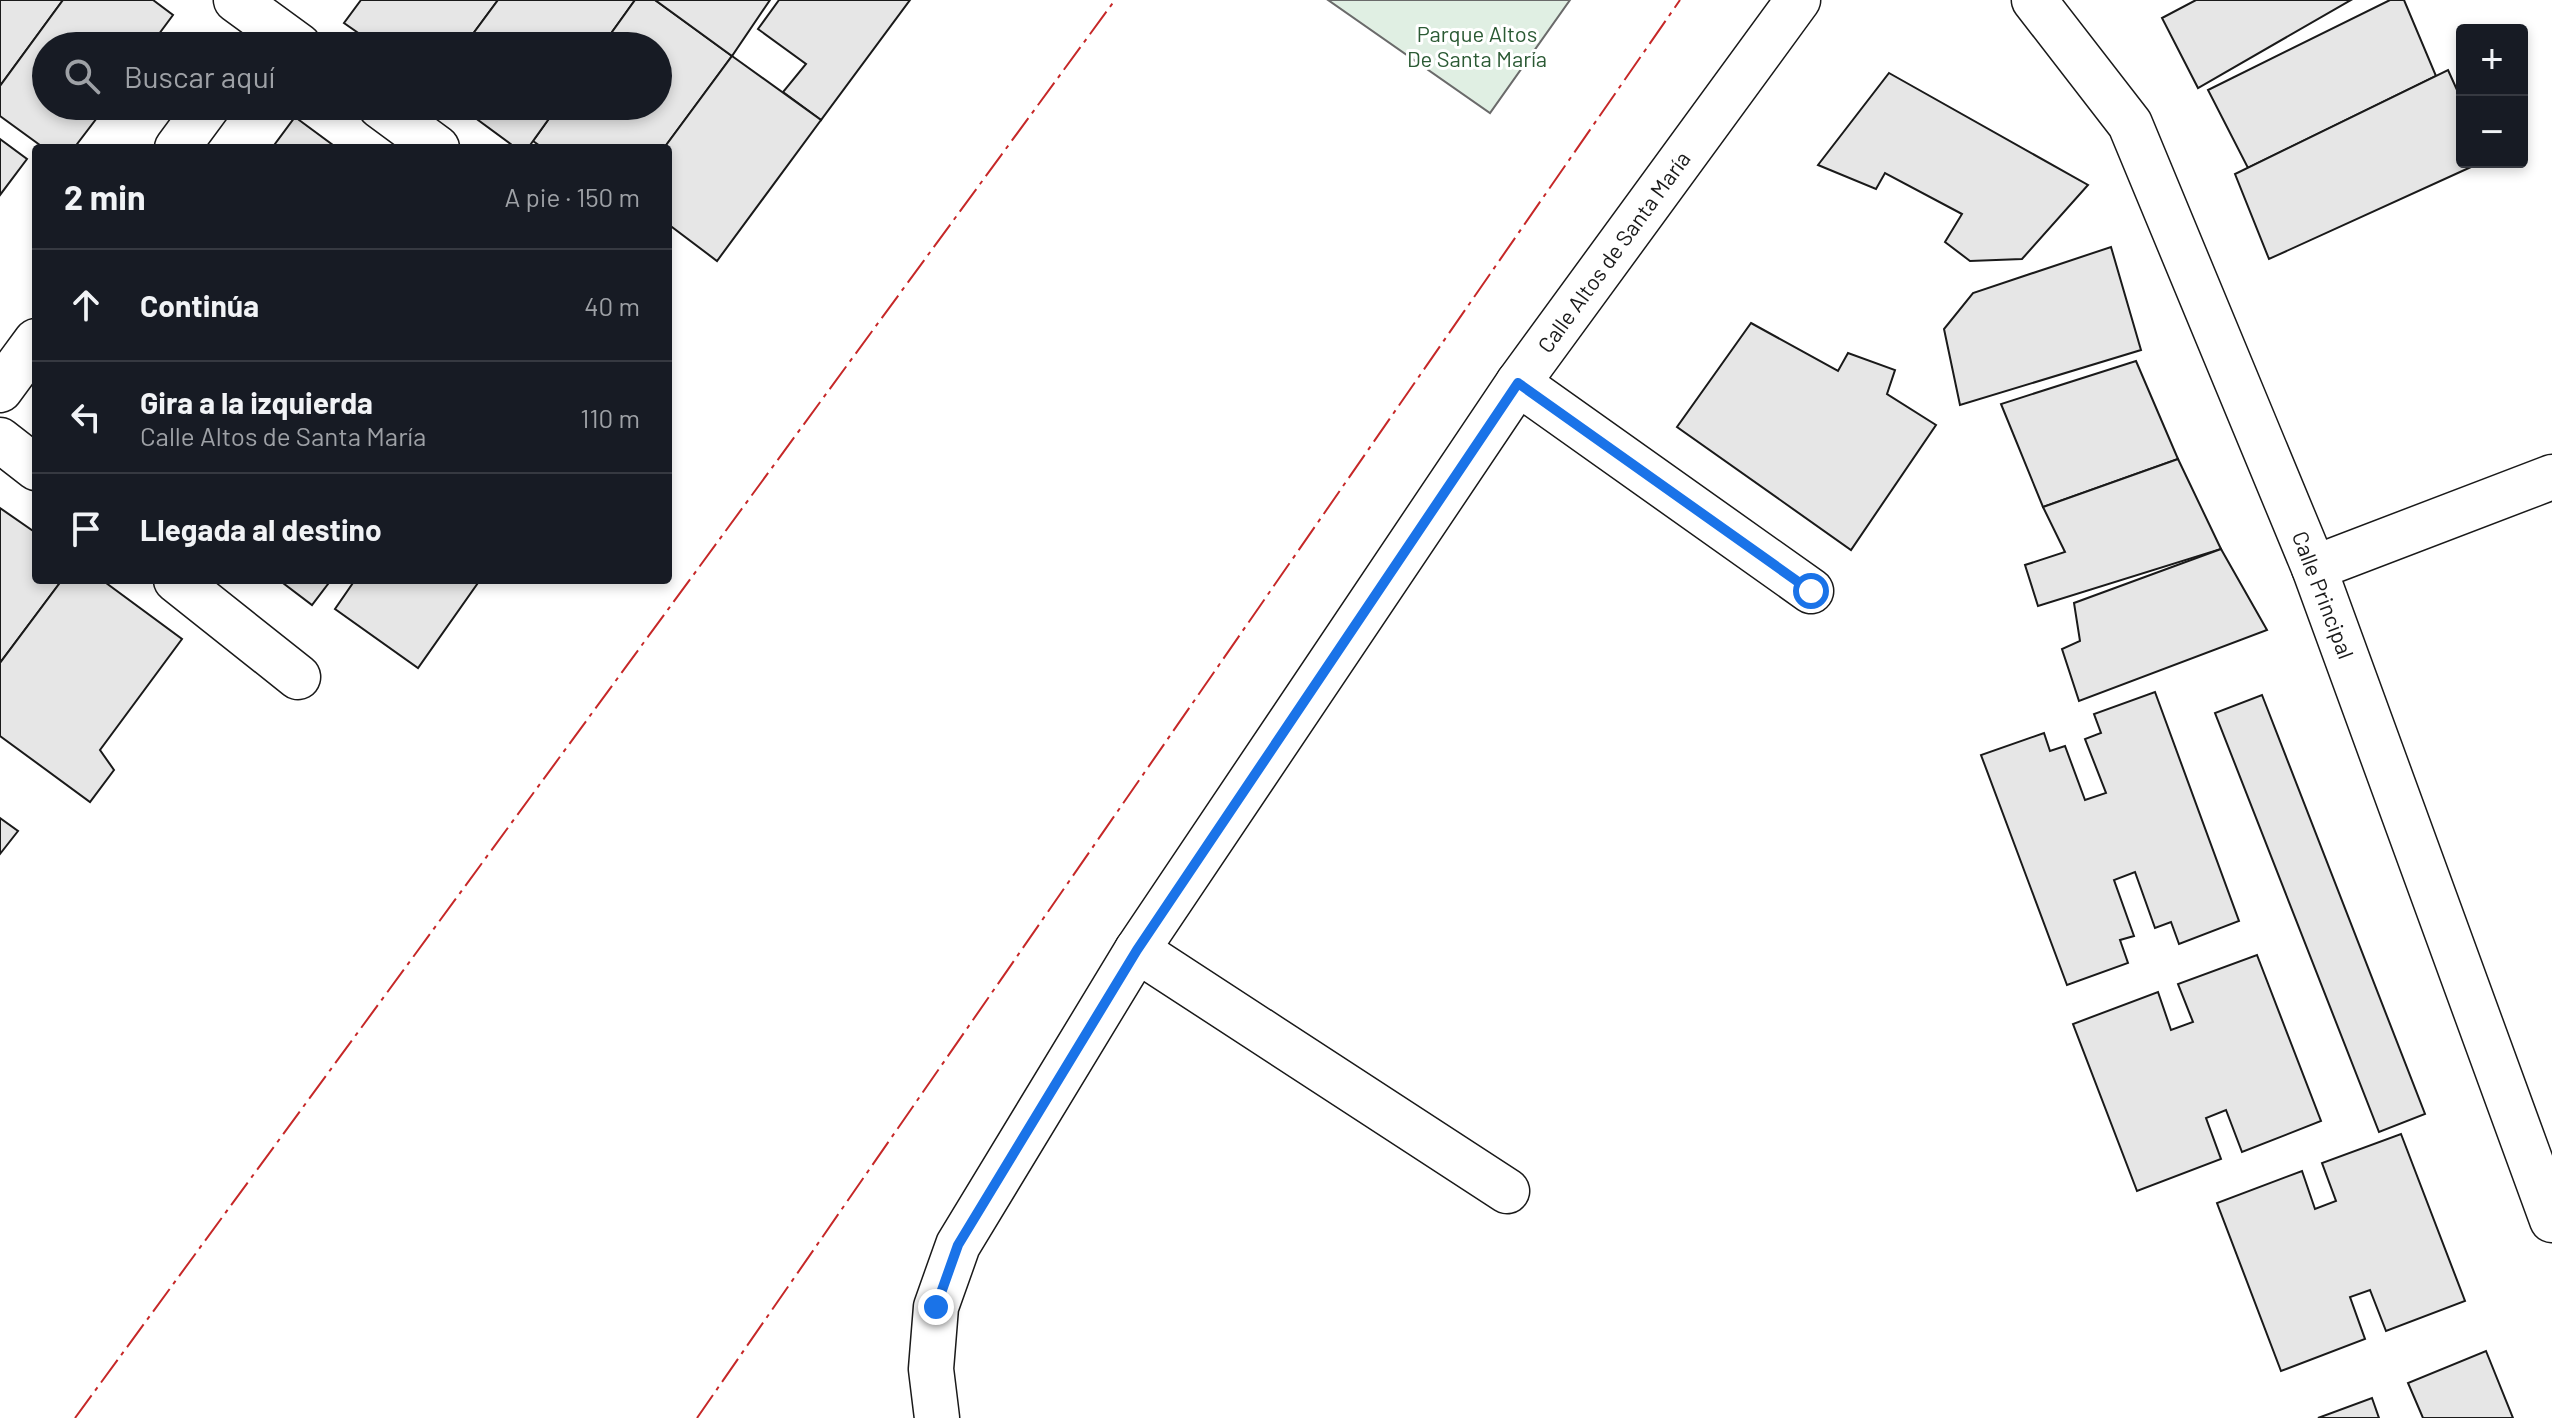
<!DOCTYPE html>
<html lang="es">
<head>
<meta charset="utf-8">
<style>
  body { margin:0; font-family:Barlow,sans-serif; background:#242831; color:#f1f3f6 }
  .controls { position:absolute; right:24px; top:24px; display:grid; overflow:hidden; border-radius:8px; box-shadow:0 4px 12px #0003 }
  .controls button { width:72px; height:72px; display:grid; place-items:center; padding:0; border:0; border-bottom:2px solid #363941; background:#171b24; color:#f1f3f6; font:40px sans-serif }
  .stop { position:absolute; width:24px; height:24px; margin:-18px; border:6px solid #1a73e8; border-radius:50%; background:#fff }
  .stop.end { background:#1a73e8; border-color:#fff; box-shadow:0 2px 8px #0008 }
  .list { margin:0; padding:0; list-style:none }
  h2 { display:flex; justify-content:space-between; align-items:center; height:104px; margin:0; padding:0 32px; font-size:34px }
  h2 small { font-size:26px; font-weight:400; color:#9ea1a6 }
  .list li { display:grid; grid-template-columns:52px 1fr auto; gap:24px; align-items:center; box-sizing:border-box; height:112px; padding:0 32px; border-top:2px solid #363941 }
  .list b { display:block; font-size:30px; white-space:nowrap }
  .list p { margin:0; font-size:26px; white-space:nowrap; color:#9ea1a6 }
  .list em { font-size:26px; font-style:normal; color:#9ea1a6 }
  .icon { flex:none; width:44px; height:44px; fill:none; stroke:currentColor; stroke-width:2; stroke-linecap:round; stroke-linejoin:round }
  .map { position:relative; flex:none; width:2552px; height:1418px; overflow:hidden }
  .search { position:absolute; background:#171b24; box-shadow:0 4px 12px #0003; left:32px; top:32px; width:640px; height:88px; display:flex; align-items:center; gap:20px; box-sizing:border-box; padding:0 28px; border-radius:44px; color:#9ea1a6; font-size:30px }
  .panel { position:absolute; background:#171b24; box-shadow:0 4px 12px #0003; left:32px; top:144px; width:640px; height:440px; border-radius:8px }
  .map>svg:first-child { display:block }
</style>
</head>
<body>
<div class="map">
<svg width="2552" height="1418" viewBox="0 0 2552 1418">
  <rect width="100%" height="100%" fill="#fff"/>
  <!-- green -->
  <polygon fill="#e0efe3" stroke="#6a6a6a" stroke-width="2" points="1328,0 1570,0 1490,113"/>
  <!-- building -->
  <g fill="#e6e6e6" stroke="#1a1a1a" stroke-width="2">
    <polygon points="0,0 63,0 0,86"/>
    <polygon points="63,0 153,0 173,15 150,46 46,46 46,106 106,106 74,148 44,148 0,116 0,86"/>
    <polygon points="361,0 498,0 464,46 377,46 344,23"/>
    <polygon points="498,0 635,0 602,46 464,46"/>
    <polygon points="635,0 655,0 732,56 664,148 543,148 533,141 558,106 658,106 658,46 602,46"/>
    <polygon points="655,0 770,0 732,56"/>
    <polygon points="779,0 910,0 821,120 783,92 806,64 758,29"/>
    <polygon points="2196,0 2351,0 2198,88 2162,18"/>
    <polygon points="2390,0 2404,0 2436,76 2248,168 2208,90"/>
    <polygon points="732,56 821,120 717,261 668,224 668,148 664,148"/>
    <polygon points="2448,70 2462,101 2462,162 2482,162 2269,259 2235,174"/>
    <polygon points="1889,73 2088,185 2022,259 1970,261 1945,242 1962,214 1885,173 1876,189 1818,165"/>
    <polygon points="459,106 558,106 528,148 516,148"/>
    <polygon points="295,117 337,148 272,148"/>
    <polygon points="0,139 27,159 0,195"/>
    <polygon points="2111,247 2141,350 1960,405 1944,329 1973,293"/>
    <polygon points="1751,323 1838,371 1848,353 1895,370 1887,394 1936,425 1851,550 1677,427"/>
    <polygon points="2136,361 2178,459 2043,507 2001,404"/>
    <polygon points="2178,459 2221,549 2038,606 2025,565 2065,552 2043,507"/>
    <polygon points="0,508 36,533 36,580 62,580 0,663"/>
    <polygon points="2221,549 2267,630 2079,701 2062,649 2080,641 2074,603"/>
    <polygon points="62,580 102,580 182,639 100,750 114,770 90,802 0,736 0,663"/>
    <polygon points="279,580 331,580 312,605"/>
    <polygon points="355,580 480,580 418,668 335,609"/>
    <polygon points="2155,692 2239,921 2179,944 2171,922 2155,928 2135,872 2114,880 2134,936 2120,940 2128,963 2067,985 1981,755 2044,733 2050,751 2065,746 2085,800 2106,793 2085,739 2101,733 2094,714"/>
    <polygon points="2262,695 2425,1114 2379,1132 2215,713"/>
    <polygon points="0,818 18,831 0,854"/>
    <polygon points="2257,955 2321,1121 2242,1152 2226,1110 2206,1118 2221,1159 2137,1191 2073,1024 2158,992 2171,1030 2193,1022 2178,984"/>
    <polygon points="2401,1134 2465,1301 2386,1331 2370,1290 2350,1297 2365,1339 2281,1371 2217,1203 2302,1171 2315,1209 2336,1201 2322,1163"/>
    <polygon points="2486,1351 2513,1418 2423,1418 2408,1383"/>
    <polygon points="2372,1398 2379,1418 2318,1418"/>
  </g>
  <g fill="none" stroke-linecap="round" stroke-linejoin="round">
    <!-- minor casing -->
    <g stroke="#1a1a1a" stroke-width="47">
      <g id="minor">
        <polyline points="236,0 299,46"/>
        <polyline points="2034,0 2130,124 2314,568 2552,1220"/>
        <polyline points="380,106 437,148"/>
        <polyline points="177,148 208,106"/>
        <polyline points="1518,383 1811,591"/>
        <polyline points="0,390 36,341"/>
        <polyline points="0,440 36,468"/>
        <polyline points="2314,568 2552,477"/>
        <polyline points="176,580 298,677"/>
        <polyline points="1137,950 1507,1191"/>
        <polyline points="937,1418 931,1369 936,1307 958,1245 1137,950 1518,383 1798,0"/>
      </g>
    </g>
    <!-- minor -->
    <use href="#minor" stroke="#fff" stroke-width="44"/>
    <!-- power -->
    <g stroke="#c62828" stroke-width="2" stroke-dasharray="28 6 4 6" stroke-linecap="butt">
      <polyline points="75,1418 1115,0"/>
      <polyline points="697,1418 1680,0"/>
    </g>
  </g>
  <g fill="none" stroke-linecap="round" stroke-linejoin="round">
    <!-- route -->
    <polyline stroke="#1a73e8" stroke-width="10" points="936,1307 958,1245 1137,950 1518,383 1811,591"/>
  </g>
  <g text-anchor="middle" stroke-width="6" stroke-linejoin="round" paint-order="stroke">
    <!-- park labels -->
    <g font-size="22" fill="#2b5a34" stroke="#fff">
      <text x="1477" y="42">Parque Altos<tspan x="1477" dy="25">De Santa María</tspan></text>
    </g>
    <!-- street labels -->
    <g font-size="22" fill="#1a1a1a" stroke="#fff">
      <text transform="translate(1614 252) rotate(-54)" y="8">Calle Altos de Santa María</text>
      <text transform="translate(2323 595) rotate(69)" y="8">Calle Principal</text>
    </g>
  </g>
</svg>
<div class="controls">
<button>+</button>
<button>−</button>
</div>
<div class="stop" style="left:1811px;top:591px"></div>
<div class="stop end" style="left:936px;top:1307px"></div>
<div class="search"><svg class="icon" aria-label="search" viewBox="0 0 24 24"><circle cx="10" cy="10" r="6"/><path d="M15 15l6 6"/></svg>Buscar aquí</div>
<section class="panel">
<h2>2 min<small>A pie · 150 m</small></h2>
<ul class="list">
<li><svg class="icon" aria-label="ahead" viewBox="0 0 24 24"><path d="M12 20V5M6 11l6-6 6 6"/></svg><div><b>Continúa</b></div><em>40 m</em></li>
<li><svg class="icon" aria-label="left" viewBox="0 0 24 24"><path d="M17 20v-9H6M10 6l-5 5 5 5"/></svg><div><b>Gira a la izquierda</b><p>Calle Altos de Santa María</p></div><em>110 m</em></li>
<li><svg class="icon" aria-label="arrive" viewBox="0 0 24 24"><path d="M6 21V4h12l-3 4 3 4H6"/></svg><div><b>Llegada al destino</b></div></li>
</ul>
</section>
</div>
</body>
</html>
